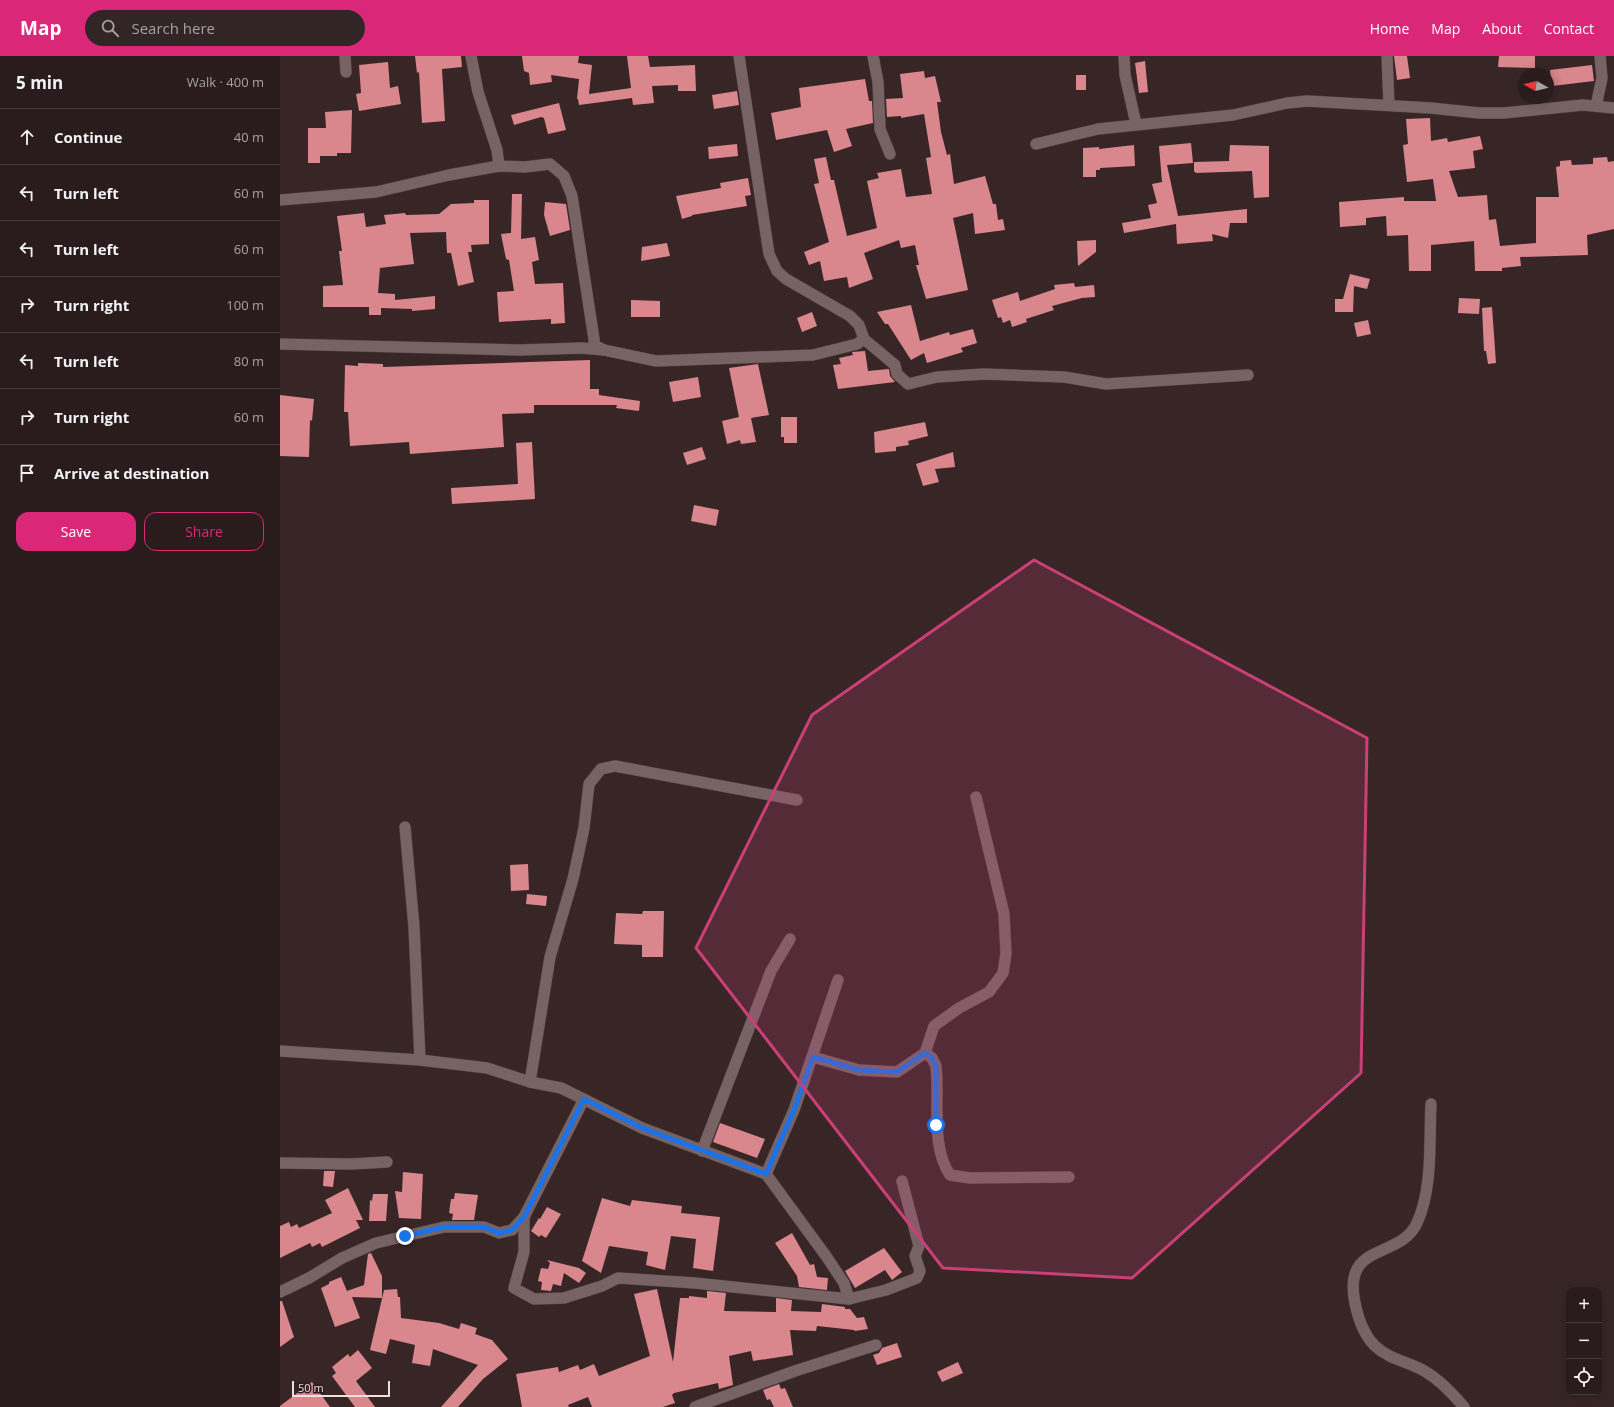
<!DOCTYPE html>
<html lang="en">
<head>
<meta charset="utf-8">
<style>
  body { margin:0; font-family:"Open Sans",sans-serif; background:#322526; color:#f1f3f6 }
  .controls { position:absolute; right:12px; bottom:12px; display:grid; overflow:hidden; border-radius:8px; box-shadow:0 2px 10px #0003 }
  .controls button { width:36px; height:36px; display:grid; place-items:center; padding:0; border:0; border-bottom:1px solid #463a3b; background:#2a1c1d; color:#f1f3f6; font:20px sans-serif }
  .compass { position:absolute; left:1238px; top:12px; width:36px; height:36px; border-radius:50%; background:#2a1c1d; box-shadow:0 2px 10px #0003; rotate:278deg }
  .scale { position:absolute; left:12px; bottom:10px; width:98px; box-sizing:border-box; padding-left:4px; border:2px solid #ece0e1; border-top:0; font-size:11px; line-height:14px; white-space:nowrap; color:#ece0e1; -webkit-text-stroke:3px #2d1d1e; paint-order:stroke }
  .stop { position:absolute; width:12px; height:12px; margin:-9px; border:3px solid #1a73e8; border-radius:50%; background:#fff }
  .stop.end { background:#1a73e8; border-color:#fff; box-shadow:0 1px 4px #0008 }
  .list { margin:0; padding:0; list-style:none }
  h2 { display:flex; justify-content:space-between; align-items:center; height:52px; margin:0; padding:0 16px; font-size:17px }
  h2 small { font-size:13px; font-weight:400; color:#a5a1a4 }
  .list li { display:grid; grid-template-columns:26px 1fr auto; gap:12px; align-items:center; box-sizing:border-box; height:56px; padding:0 16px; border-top:1px solid #463a3b }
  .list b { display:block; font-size:15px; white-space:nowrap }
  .list em { font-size:13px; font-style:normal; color:#a5a1a4 }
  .actions { display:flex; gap:8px; padding:12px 16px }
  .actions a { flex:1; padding:9px 0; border:1px solid #db2777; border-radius:12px; text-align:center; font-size:14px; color:#db2777 }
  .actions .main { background:#db2777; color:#fff }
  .icon { flex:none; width:22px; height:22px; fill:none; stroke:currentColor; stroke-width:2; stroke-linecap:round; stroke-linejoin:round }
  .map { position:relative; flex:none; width:1334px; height:1351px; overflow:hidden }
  header { display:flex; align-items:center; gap:24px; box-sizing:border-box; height:56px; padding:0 20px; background:#db2777; color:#fff }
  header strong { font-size:19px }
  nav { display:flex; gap:22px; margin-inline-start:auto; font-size:14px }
  .search { width:280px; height:36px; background:#322526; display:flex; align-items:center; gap:10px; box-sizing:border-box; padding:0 14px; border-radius:22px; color:#a5a1a4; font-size:15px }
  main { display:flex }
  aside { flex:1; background:#2a1c1d }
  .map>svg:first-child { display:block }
</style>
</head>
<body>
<header>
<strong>Map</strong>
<div class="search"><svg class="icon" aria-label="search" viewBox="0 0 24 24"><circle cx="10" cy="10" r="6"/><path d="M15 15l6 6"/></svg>Search here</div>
<nav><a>Home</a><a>Map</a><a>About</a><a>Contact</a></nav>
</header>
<main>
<aside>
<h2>5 min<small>Walk · 400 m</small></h2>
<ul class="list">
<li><svg class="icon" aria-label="ahead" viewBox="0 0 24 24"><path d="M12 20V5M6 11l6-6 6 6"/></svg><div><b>Continue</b></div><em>40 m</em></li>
<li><svg class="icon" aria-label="left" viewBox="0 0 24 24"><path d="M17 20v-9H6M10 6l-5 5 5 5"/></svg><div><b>Turn left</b></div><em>60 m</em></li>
<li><svg class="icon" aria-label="left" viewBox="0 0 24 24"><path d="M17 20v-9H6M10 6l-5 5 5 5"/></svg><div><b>Turn left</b></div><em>60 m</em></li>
<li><svg class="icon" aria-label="right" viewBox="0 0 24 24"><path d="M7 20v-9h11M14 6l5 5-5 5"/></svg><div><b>Turn right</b></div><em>100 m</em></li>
<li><svg class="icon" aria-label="left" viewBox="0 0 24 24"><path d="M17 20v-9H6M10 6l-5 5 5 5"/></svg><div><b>Turn left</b></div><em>80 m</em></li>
<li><svg class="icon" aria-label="right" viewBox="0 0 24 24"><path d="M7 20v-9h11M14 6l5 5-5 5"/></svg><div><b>Turn right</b></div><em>60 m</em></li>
<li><svg class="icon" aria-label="arrive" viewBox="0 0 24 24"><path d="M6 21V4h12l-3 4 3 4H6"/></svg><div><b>Arrive at destination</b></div></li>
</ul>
<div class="actions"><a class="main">Save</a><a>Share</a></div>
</aside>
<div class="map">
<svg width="1334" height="1351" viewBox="0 0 1334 1351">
  <rect width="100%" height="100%" fill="#382627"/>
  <!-- building -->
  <g fill="#d9868d">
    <polygon points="135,0 181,0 182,11 162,13 165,65 142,67 139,16 137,17"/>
    <polygon points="242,0 299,0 298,7 312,9 309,38 351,32 347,0 368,0 370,11 415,9 416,35 398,35 398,29 372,30 374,47 353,49 352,42 299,49 298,43 297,43 299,23 271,19 272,26 250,29 249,17 244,15"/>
    <polygon points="1114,0 1127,0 1130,22 1117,24"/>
    <polygon points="1219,0 1255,0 1255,12 1218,11"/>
    <polygon points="865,5 868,36 859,37 855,7"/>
    <polygon points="108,6 110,32 118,30 121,48 79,55 76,38 81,37 79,9"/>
    <polygon points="1312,9 1314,25 1272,30 1270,14"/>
    <polygon points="644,15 645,22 655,20 661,46 657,46 661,76 667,99 670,98 674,128 705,120 713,148 716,148 718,164 723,163 725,174 695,178 693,157 673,162 688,234 646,243 636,209 639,209 635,189 621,192 619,184 584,197 593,223 569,232 567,221 544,225 540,205 529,209 524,196 549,186 534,128 539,127 534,103 546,101 551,124 554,124 567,180 597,172 587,125 599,122 597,117 621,113 626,141 652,138 646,102 651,101 644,58 621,62 621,60 607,61 606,43 623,42 620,18"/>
    <rect x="796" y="19" width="10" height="15"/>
    <polygon points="585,23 589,45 592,45 593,67 566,73 572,90 554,96 547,74 496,84 491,57 521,51 519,32"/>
    <polygon points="457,35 459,49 434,53 432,39"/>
    <polygon points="279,47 286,74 268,78 264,62 261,61 234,69 231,59"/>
    <polygon points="72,54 71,97 57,97 57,100 40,100 40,107 28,107 28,72 46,72 45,56"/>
    <polygon points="1150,62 1151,85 1167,82 1168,86 1200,80 1203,93 1193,95 1195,112 1169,115 1178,141 1207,139 1209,164 1216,163 1220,190 1256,187 1256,141 1279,141 1276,111 1280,110 1280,105 1291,104 1292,109 1313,108 1313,102 1327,101 1328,106 1334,105 1334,173 1307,179 1308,199 1240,201 1241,210 1222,212 1222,215 1195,215 1194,185 1151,189 1151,215 1129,215 1128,179 1107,180 1106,160 1086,162 1086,169 1060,171 1059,146 1124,141 1124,145 1156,145 1153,123 1127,126 1123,89 1128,88 1126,63"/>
    <polygon points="911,87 913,107 887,109 898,160 967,153 967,167 950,167 948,182 932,178 933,185 897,188 896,168 844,177 842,167 871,162 868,149 877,147 872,128 882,126 879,90"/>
    <polygon points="457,88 458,100 429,103 428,91"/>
    <polygon points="854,89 855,110 820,112 820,114 816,114 816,121 803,121 803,92 819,91 819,93"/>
    <polygon points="950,89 989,90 989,141 974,142 972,115 916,117 914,115 914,106 949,105"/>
    <polygon points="468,122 471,139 465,140 467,150 412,159 412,160 402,163 396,140 441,132 440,127"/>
    <polygon points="232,138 242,138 241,183 255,181 259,204 252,206 255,228 283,227 285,267 271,268 271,263 219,266 217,236 234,235 229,204 226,203 221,178 231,177"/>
    <polygon points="194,144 209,144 209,188 191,189 192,196 188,196 194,226 178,230 171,197 167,197 166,176 130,177 134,208 100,212 98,237 115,238 115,244 155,240 155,253 132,255 132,253 101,252 101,259 89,259 89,251 43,251 43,230 63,229 59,195 62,195 57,160 84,157 86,171 106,168 104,159 125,157 126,159 159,158 171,148 194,147"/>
    <polygon points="265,146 286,148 290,174 270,180 264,159"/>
    <polygon points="816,184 816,196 798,210 797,185"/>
    <polygon points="387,187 390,200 361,205 362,191"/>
    <polygon points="1070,218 1090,223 1087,233 1074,230 1073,256 1055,256 1055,243 1063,243"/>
    <polygon points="794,227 795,231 814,229 815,241 802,242 772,250 774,254 746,263 747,266 732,271 730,264 723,267 721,261 718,262 712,244 738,236 740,245 775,233 774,229"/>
    <polygon points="1179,242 1200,243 1199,258 1178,257"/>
    <polygon points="351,244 380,245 380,261 351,261"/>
    <polygon points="631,249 640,285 669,276 670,279 693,273 697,287 681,292 683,296 647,307 644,297 631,304 608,268 605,268 597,256"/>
    <polygon points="1212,251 1216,307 1208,308 1206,295 1204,295 1202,252"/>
    <polygon points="532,256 537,270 522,276 517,262"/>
    <polygon points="1088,264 1091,278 1077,281 1074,267"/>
    <polygon points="585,295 588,315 609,313 610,320 615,326 558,333 553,309 561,308 559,302 573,299 572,296"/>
    <polygon points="310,304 310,333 319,333 319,339 360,345 359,355 336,352 337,349 254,349 254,357 222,358 224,391 130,398 129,386 70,390 68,356 64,356 65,309 78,310 78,307 103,308 103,311"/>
    <polygon points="478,308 489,359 471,362 476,386 461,388 460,384 447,388 442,365 459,361 449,312"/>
    <polygon points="418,321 421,341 393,346 389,326"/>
    <polygon points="0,339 34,343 32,365 30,364 29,401 0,400"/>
    <polygon points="501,361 517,361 517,387 504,387 504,381 501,381"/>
    <polygon points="645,366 648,380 628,385 629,389 616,391 616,395 595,397 594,376"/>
    <polygon points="252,386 255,443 172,448 171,432 238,428 236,387"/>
    <polygon points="422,391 426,403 407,409 403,397"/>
    <polygon points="673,396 675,411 655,413 659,426 643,430 636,408"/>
    <polygon points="414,449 439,454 436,470 411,465"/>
    <polygon points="248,808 249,834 231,835 230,809"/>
    <polygon points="247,838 267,840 266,850 246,848"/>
    <polygon points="363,855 384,855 383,901 362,901 362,889 334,888 336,857 362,858"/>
    <polygon points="440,1067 485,1083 477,1102 433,1086"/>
    <polygon points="44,1115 55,1115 53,1131 43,1130"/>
    <polygon points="123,1116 143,1118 141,1163 119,1162 115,1135 122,1136"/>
    <polygon points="68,1132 83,1164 76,1164 80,1172 42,1191 40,1187 32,1191 30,1187 0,1202 0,1170 9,1166 11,1171 17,1168 19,1172 52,1157 45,1144"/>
    <polygon points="175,1137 198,1139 194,1164 172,1164 173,1158 169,1157 171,1143 174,1143"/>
    <polygon points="93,1138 108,1138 106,1165 89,1165 90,1144 92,1145"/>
    <polygon points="322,1142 350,1150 352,1144 402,1150 401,1157 440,1161 433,1215 413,1212 416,1183 391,1180 385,1214 366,1209 368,1196 329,1190 321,1217 302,1205"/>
    <polygon points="267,1151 281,1158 266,1182 261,1179 259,1181 251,1175 259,1162 260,1163"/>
    <polygon points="512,1177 530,1209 534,1208 537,1221 548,1222 547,1234 519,1231 517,1220 495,1187"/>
    <polygon points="604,1192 622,1216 612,1224 605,1214 575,1232 565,1215"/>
    <polygon points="91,1197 102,1220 102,1242 72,1241 80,1262 55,1271 41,1232 49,1228 49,1226 61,1221 67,1235 84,1229 88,1198"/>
    <polygon points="267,1204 299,1212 306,1217 299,1227 284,1217 281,1230 273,1228 271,1235 261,1234 262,1226 258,1225 261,1212 268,1213 270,1207"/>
    <polygon points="117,1233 118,1241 120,1241 121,1262 159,1267 179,1273 181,1267 197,1272 195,1278 212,1284 228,1303 203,1323 178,1351 161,1351 198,1309 153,1293 150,1310 132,1307 135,1289 110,1283 106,1298 90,1294 104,1234"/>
    <polygon points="377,1233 393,1306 400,1242 409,1242 409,1240 427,1242 427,1235 446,1237 444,1255 496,1256 496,1242 512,1244 511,1255 541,1256 542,1248 565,1251 565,1253 570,1253 577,1262 584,1261 588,1273 575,1275 574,1274 537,1270 536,1275 510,1274 513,1299 473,1305 471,1295 449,1300 453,1329 439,1333 438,1327 394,1337 392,1339 395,1347 383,1351 312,1351 308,1341 288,1349 289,1351 242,1351 236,1318 278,1311 279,1316 298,1309 300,1314 314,1308 319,1320 370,1300 354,1238"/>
    <polygon points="0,1245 2,1245 14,1281 0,1291"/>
    <polygon points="617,1287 622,1301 597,1309 593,1299 599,1297 602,1292"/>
    <polygon points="78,1294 92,1312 76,1325 95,1351 75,1351 52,1320 56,1317 52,1311 68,1298 70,1301"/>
    <polygon points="678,1306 683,1317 662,1326 657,1316"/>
    <polygon points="32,1326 50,1351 0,1351 0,1350"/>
    <polygon points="499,1328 501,1333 505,1332 513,1351 494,1351 490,1343 487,1344 483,1334"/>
  </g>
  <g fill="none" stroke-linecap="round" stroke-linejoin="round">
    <!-- minor casing -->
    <g stroke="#544546" stroke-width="12">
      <g id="minor">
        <polyline points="65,0 66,16"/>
        <polyline points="191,0 198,36 217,94 219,110"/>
        <polyline points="459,0 489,198 497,215 506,223 570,260 579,269 584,283 615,309 617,318 628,328 657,321 704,318 784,321 826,328 968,319"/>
        <polyline points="593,0 598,26 600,73 610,98"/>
        <polyline points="844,0 845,19 856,68"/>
        <polyline points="1107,0 1109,49"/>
        <polyline points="1316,50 1322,22 1320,0"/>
        <polyline points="756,88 818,73 953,59 1007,47 1027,45 1151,52 1199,57 1224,57 1303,49 1334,52"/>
        <polyline points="0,144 96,136 169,119 219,110 245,111 270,108 284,120 292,140 314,283 314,289 324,294"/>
        <polyline points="0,288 239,294 302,292 324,294 376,305 533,299 577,288 584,283"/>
        <polyline points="125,771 134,871 140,1004"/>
        <polyline points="558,924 514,1054 486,1118 546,1200 564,1227 569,1243"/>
        <polyline points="0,995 140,1004 207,1012 250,1026 281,1032 362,1072 486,1118"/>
        <path d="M645,997l7,5 4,8c4,32 -6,80 14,109l20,3 99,-1"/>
        <polyline points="533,1001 579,1014 617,1016 645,997 654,970 679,952 709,936 723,917 726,897 724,858 696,741"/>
        <polyline points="250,1026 270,901 293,823 304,772 309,728 321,713 335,710 517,744"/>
        <path d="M1151,1048c-2,38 2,84 -14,119 -17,37 -75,18 -62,80 3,15 9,32 20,43 15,14 35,16 51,26 15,9 27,22 38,35"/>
        <polyline points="422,1095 491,915 510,883"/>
        <polyline points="0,1107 71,1108 107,1106"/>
        <polyline points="244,1161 244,1196 234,1232 254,1243 284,1242 322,1230 338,1222 415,1227 569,1243 606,1234 637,1222 640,1215 635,1200 639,1190 622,1125"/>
        <polyline points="0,1236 29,1222 62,1202 96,1187 164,1171 204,1171 219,1177 232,1174 244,1161 304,1043"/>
        <polyline points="415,1351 515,1315 596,1289"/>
      </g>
    </g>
    <!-- minor -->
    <use href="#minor" stroke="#786364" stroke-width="11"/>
  </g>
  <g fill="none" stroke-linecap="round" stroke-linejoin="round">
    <!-- route -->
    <polyline stroke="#1a73e8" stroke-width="5" points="125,1180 164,1171 204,1171 219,1177 232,1174 244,1161 304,1043 362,1072 486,1118 514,1054 533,1001 579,1014 617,1016 645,997 652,1002 656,1010 656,1069"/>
  </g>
  <!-- marked area -->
  <path fill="#ca4076" fill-opacity="0.2" stroke="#ca4076" stroke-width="3" stroke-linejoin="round" d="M754,504l333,178 -6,335 -229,205 -189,-10 -247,-320 116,-233z"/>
</svg>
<div class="controls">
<button>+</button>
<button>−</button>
<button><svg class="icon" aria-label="locate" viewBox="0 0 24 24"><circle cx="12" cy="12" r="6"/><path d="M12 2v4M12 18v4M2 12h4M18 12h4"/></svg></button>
</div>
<svg class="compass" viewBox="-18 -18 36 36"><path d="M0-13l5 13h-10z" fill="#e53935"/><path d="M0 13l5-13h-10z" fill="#a5a1a4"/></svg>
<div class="scale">50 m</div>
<div class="stop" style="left:656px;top:1069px"></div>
<div class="stop end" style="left:125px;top:1180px"></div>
</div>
</main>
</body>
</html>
